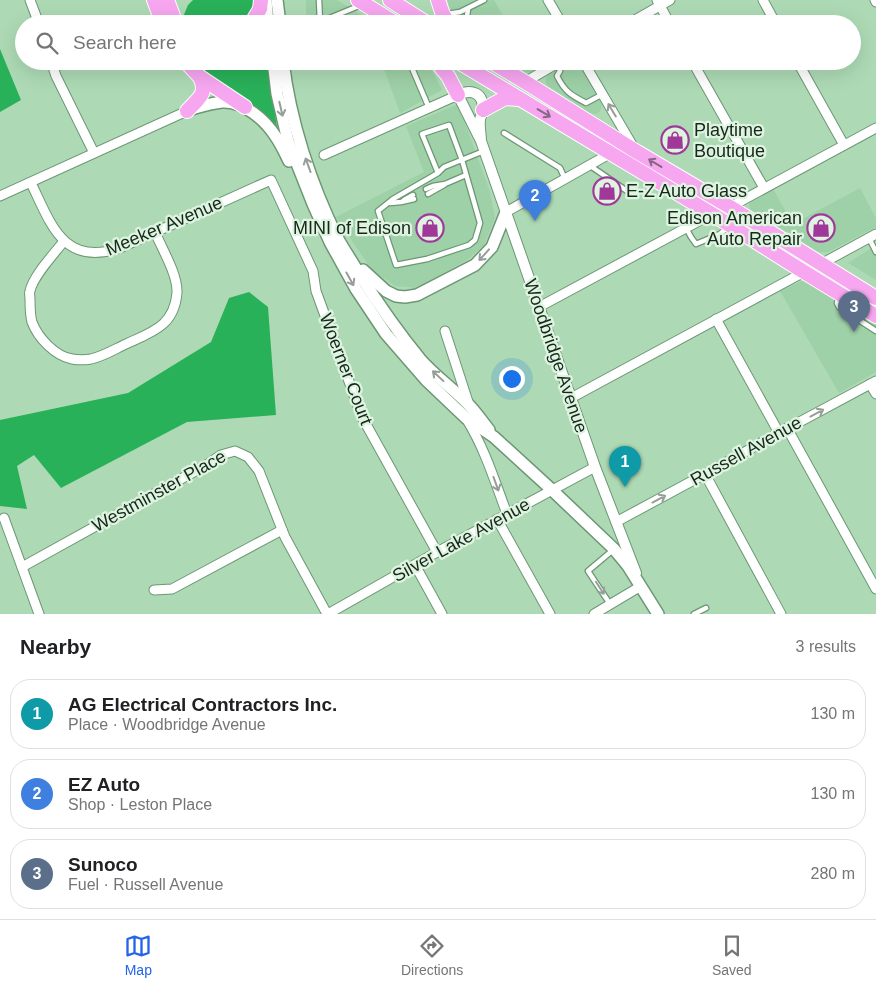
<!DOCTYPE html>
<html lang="en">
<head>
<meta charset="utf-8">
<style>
  body { margin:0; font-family:Helvetica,sans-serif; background:#f6f6f6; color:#202124 }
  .you { position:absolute; left:511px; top:378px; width:18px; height:18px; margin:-12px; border:4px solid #fff; border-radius:50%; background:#1a73e8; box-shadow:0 0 0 8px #1a73e833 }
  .badge { display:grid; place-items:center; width:32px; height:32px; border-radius:50%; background:#2563eb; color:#fff; font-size:16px; font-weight:700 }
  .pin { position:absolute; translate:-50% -41px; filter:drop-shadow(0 1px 2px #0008) }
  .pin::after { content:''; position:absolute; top:26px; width:18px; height:15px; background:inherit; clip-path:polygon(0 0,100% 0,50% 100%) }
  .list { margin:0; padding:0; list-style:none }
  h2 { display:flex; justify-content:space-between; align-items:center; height:65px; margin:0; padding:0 20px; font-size:21px }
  h2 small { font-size:16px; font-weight:400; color:#757577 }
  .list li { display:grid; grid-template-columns:32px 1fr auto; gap:15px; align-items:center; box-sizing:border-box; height:70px; margin:0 10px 10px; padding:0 10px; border:1px solid #e0e0e0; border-radius:20px }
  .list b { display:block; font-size:19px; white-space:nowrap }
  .list p { margin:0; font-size:16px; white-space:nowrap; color:#757577 }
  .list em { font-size:16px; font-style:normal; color:#757577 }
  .icon { flex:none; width:28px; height:28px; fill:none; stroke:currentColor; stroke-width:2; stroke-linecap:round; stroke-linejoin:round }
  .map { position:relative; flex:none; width:876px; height:614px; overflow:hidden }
  .search { position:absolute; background:#fff; box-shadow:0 5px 20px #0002; left:15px; right:15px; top:15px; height:55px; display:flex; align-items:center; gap:12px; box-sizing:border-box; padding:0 18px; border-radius:28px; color:#757577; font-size:19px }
  .sheet { height:305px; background:#fff }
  nav { display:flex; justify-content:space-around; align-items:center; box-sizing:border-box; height:70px; border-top:1px solid #e0e0e0; background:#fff; font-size:14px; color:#757577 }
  nav a { display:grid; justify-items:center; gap:2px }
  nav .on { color:#2563eb }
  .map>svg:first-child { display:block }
</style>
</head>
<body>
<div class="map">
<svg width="876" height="614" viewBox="0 0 876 614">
  <rect width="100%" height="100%" fill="#addab5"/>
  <!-- built -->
  <g fill="#9ed1a7">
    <polygon points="306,0 337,0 376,24 306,24"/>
    <polygon points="447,0 494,0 508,24 457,24"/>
    <polygon points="381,61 427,61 442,90 400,113"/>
    <polygon points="507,61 550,61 531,72 526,72"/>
    <polygon points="572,61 578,61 602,105 601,109 598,113 594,114 590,113 548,86 546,83 546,78 548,75"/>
    <polygon points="456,105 464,120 490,192 495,218 484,245 467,260 417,288 395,286 371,269 336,217 424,172 406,126"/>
    <polygon points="860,188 876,218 876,227 828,252 821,252 817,251 750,209 749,204 751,201 773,189 793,224"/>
    <polygon points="876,245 876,280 848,263"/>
    <polygon points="804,280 876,324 876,372 839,393 780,291"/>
  </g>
  <!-- forest -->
  <g fill="#29b159">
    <polygon points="193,0 259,0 245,24 189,24 183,17 188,5"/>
    <polygon points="0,49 21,100 0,112"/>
    <polygon points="197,61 267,61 277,127 203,70"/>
    <polygon points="249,292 268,307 276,415 187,422 61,488 34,455 17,466 27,509 0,506 0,420 128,393 211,342 229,298"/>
  </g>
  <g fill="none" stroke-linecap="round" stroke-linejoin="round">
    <!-- service casing -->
    <g stroke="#6c9774" stroke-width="7">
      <g id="service">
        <polyline points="319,0 320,22 361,5"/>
        <polyline points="447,14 460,12 484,0"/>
        <polyline points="466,24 468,9"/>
        <polyline points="409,61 429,108"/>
        <path d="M558,63l2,8 -3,5c8,16 14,19 29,27l17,-9"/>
        <polyline points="504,133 560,168 565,179"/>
        <polyline points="589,165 627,191"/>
        <polyline points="438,173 422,134 449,125 462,160 480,223 475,240 469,245 427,259 396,265 378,211 393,199 438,173 444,167 484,151"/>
        <polyline points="426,189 433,186 445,184 466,175"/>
        <polyline points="428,194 444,185"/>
        <polyline points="404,200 413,195"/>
        <polyline points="390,203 401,202 414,199"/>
        <polyline points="686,228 691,237 696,244 720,234 729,226"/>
        <polyline points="869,238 876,252"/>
        <polyline points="839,296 837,303 839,307 876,331"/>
        <polyline points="610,604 588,571 613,550"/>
        <polyline points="694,614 706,608"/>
      </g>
    </g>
    <!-- minor casing -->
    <g stroke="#6c9774" stroke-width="11">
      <g id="minor">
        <polyline points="30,0 39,24"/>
        <polyline points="548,0 562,24"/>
        <polyline points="657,0 670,24"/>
        <polyline points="763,0 776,24"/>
        <polyline points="875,0 876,2"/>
        <polyline points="376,24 388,18"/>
        <polyline points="628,24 670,0"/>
        <polyline points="51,61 56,76 94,153"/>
        <polyline points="583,61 634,148"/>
        <polyline points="692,61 764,188"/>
        <polyline points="797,61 844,145"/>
        <polyline points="525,82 561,61"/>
        <polyline points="324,155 458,95"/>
        <path d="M31,183c20,41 32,84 89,65l151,-68 42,91 3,20 46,126 75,135"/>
        <polyline points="0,196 187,111"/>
        <polyline points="730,207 876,128"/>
        <polyline points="506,212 611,153"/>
        <path d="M64,241c-10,13 -31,35 -34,50 -1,3 0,5 0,8 0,7 0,16 2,23 6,16 23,34 40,37 6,1 13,1 19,0 13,-3 24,-10 35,-15 13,-6 27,-11 37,-20 9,-8 13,-20 14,-31 1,-18 -15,-44 -22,-61"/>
        <polyline points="821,264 876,234"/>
        <polyline points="539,307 712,214"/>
        <polyline points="716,319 779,433"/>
        <polyline points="445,331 469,405"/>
        <polyline points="870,384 876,394"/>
        <polyline points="571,398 804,272"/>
        <path d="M467,420c18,29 28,62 40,94"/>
        <polyline points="787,428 876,589"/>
        <polyline points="705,474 781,614"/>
        <polyline points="4,518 39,614"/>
        <polyline points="497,519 550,614"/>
        <polyline points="616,522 705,474 779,433 876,381"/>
        <polyline points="415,565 442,614"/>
        <polyline points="22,567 208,464 221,455 235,451 248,457 259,471 285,537 327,614"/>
        <polyline points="154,590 172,589 282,530"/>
        <polyline points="328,614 437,552 595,467"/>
        <polyline points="594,614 641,586"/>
      </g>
    </g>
    <!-- tertiary casing -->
    <g stroke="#6c9774" stroke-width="12">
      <path id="tertiary" d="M481,141c0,-7 -2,-14 -1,-21 0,-3 3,-7 3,-11 0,-17 -12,-20 -25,-14l23,46 114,326 41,106"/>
    </g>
    <!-- secondary casing -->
    <g stroke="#6c9774" stroke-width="14">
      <g id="secondary">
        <polyline points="266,0 268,24"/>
        <polyline points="277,0 280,24"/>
        <polyline points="273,61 277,94 288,141 313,204 330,242 356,289 386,334 426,380 466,418 494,437 552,490 614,549 628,566 658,614"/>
        <path d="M283,61c7,60 28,124 55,178 6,11 14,22 20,33 19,30 39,59 62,87 14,16 32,29 47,44 8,8 15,18 22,27"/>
        <path d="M188,110c11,-3 23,-7 34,-8 22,-1 43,18 54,35 5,7 9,16 13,24"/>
        <polyline points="363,270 386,291 396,296 405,297 417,295 475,265 492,247 506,212"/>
      </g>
    </g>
    <!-- trunk casing -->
    <g stroke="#fff" stroke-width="16">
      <g id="trunk">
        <polyline points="154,0 163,24"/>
        <polyline points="167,0 176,24"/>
        <polyline points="358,0 397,24"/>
        <polyline points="390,0 428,24"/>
        <polyline points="438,0 442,12 448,24"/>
        <polyline points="251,24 260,9 261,0"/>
        <polyline points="185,61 200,77 245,107"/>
        <polyline points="436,61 448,76 458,95"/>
        <polyline points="457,61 712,214 804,272 876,316"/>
        <polyline points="490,61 525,82 637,152 730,207 876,298"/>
        <polyline points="483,110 505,98 519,99"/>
        <path d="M187,111c12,-13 21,-17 13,-34"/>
      </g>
    </g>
    <!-- service -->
    <use href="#service" stroke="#fff" stroke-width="4.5"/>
    <!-- minor -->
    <use href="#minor" stroke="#fff" stroke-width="9"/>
    <!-- tertiary -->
    <use href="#tertiary" stroke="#fff" stroke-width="10"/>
    <!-- secondary -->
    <use href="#secondary" stroke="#fff" stroke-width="11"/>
    <!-- trunk -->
    <use href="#trunk" stroke="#f7a7f0" stroke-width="14"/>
  </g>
  <!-- one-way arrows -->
  <defs><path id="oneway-shaft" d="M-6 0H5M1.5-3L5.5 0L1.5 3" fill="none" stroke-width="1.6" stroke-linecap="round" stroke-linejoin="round" transform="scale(1.25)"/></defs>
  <g stroke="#969e98">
    <use href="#oneway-shaft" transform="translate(281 109) rotate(77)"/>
    <use href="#oneway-shaft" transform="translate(612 110) rotate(-121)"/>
    <use href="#oneway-shaft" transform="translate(308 165) rotate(-110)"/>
    <use href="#oneway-shaft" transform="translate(484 255) rotate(132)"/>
    <use href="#oneway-shaft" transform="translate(350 279) rotate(61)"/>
    <use href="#oneway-shaft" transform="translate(438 376) rotate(-137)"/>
    <use href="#oneway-shaft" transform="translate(817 413) rotate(-28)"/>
    <use href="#oneway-shaft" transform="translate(496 484) rotate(70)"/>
    <use href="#oneway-shaft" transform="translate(659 499) rotate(-28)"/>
    <use href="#oneway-shaft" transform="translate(600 588) rotate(57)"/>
  </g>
  <g stroke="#866885">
    <use href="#oneway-shaft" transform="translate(544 113) rotate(31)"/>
    <use href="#oneway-shaft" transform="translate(655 163) rotate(-149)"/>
  </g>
  <!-- icons -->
  <defs>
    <g id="shop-ring" transform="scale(1.4375)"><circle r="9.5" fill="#def4e1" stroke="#a0389a" stroke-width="1.5"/><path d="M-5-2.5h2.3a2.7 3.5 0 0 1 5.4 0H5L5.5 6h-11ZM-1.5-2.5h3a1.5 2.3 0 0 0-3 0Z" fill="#a0389a"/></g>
  </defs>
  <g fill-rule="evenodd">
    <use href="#shop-ring" x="675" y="140"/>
    <use href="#shop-ring" x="607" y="191"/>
    <use href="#shop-ring" x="430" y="228"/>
    <use href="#shop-ring" x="821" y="228"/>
  </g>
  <g text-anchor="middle" stroke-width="4.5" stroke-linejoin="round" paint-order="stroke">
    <!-- poi labels -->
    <g font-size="18" fill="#16281a" stroke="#def4e1" text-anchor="start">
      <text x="694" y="136">Playtime<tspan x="694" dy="21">Boutique</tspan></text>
      <text x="626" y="197">E-Z Auto Glass</text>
      <text x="802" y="224" text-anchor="end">Edison American<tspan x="802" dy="21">Auto Repair</tspan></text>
      <text x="411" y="234" text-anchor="end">MINI of Edison</text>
    </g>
    <!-- street labels -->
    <g font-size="18" fill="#16281a" stroke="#def4e1">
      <text transform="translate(164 226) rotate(-23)" y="6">Meeker Avenue</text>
      <text transform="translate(556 356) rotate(71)" y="6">Woodbridge Avenue</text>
      <text transform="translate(346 369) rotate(69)" y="6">Woerner Court</text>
      <text transform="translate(746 451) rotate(-29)" y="6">Russell Avenue</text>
      <text transform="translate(159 491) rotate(-29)" y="6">Westminster Place</text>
      <text transform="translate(461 540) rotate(-29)" y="6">Silver Lake Avenue</text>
    </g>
  </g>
</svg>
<div class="you"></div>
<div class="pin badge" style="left:625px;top:487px;background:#0f9aa8">1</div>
<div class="pin badge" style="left:535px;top:221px;background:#3f7fe0">2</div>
<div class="pin badge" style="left:854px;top:332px;background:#5c6f8a">3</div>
<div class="search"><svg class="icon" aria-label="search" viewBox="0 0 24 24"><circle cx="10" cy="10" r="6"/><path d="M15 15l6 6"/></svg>Search here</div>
</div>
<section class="sheet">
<h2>Nearby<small>3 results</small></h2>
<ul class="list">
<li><span class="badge" style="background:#0f9aa8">1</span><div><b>AG Electrical Contractors Inc.</b><p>Place · Woodbridge Avenue</p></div><em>130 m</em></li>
<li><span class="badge" style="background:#3f7fe0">2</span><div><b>EZ Auto</b><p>Shop · Leston Place</p></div><em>130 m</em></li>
<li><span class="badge" style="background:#5c6f8a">3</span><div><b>Sunoco</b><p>Fuel · Russell Avenue</p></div><em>280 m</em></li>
</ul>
</section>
<nav>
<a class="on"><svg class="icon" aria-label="map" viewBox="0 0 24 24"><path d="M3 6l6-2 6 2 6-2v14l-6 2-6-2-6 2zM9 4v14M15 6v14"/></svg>Map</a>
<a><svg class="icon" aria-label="directions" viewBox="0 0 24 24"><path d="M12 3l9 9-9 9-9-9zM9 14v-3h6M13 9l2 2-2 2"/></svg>Directions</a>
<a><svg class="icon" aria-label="saved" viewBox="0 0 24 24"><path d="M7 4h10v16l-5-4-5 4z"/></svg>Saved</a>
</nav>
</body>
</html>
